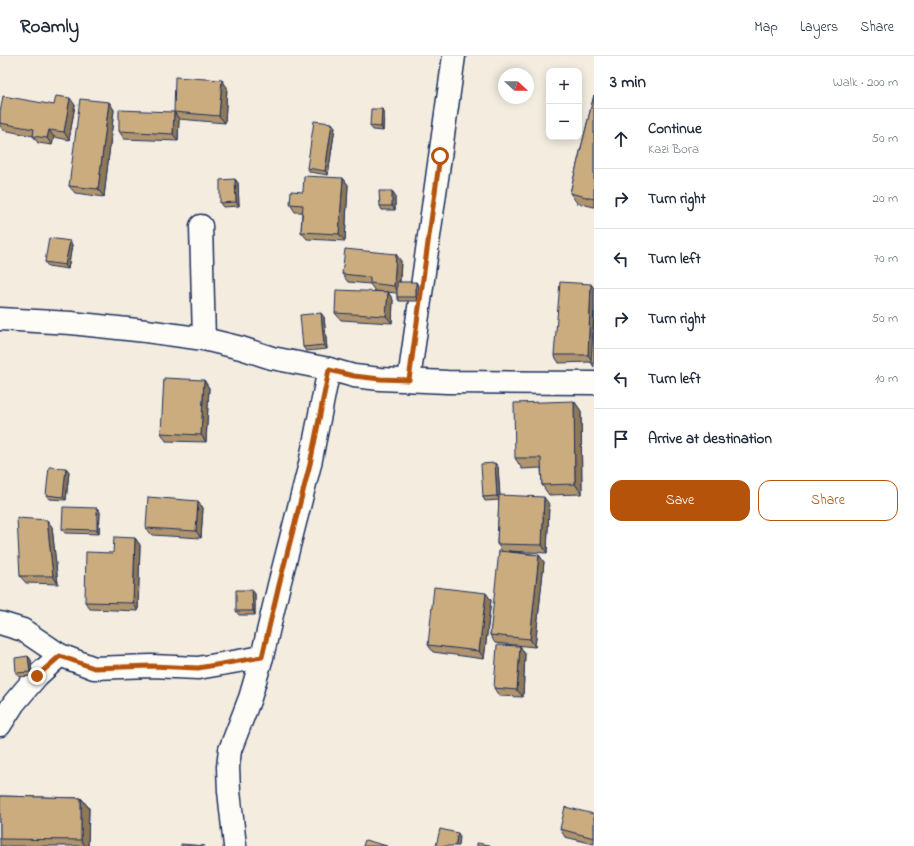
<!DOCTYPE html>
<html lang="en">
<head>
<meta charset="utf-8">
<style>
  body { margin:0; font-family:"Indie Flower",sans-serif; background:#f6f6f7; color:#1f2937 }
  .controls { position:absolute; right:12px; top:12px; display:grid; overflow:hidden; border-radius:8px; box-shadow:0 2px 10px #0003 }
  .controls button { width:36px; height:36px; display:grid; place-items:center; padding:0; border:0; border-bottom:1px solid #e0e1e3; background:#fff; color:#1f2937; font:20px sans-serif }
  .compass { position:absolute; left:498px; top:12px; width:36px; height:36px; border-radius:50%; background:#fff; box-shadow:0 2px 10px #0003; rotate:111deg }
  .stop { position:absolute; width:12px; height:12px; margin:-9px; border:3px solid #b45309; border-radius:50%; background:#fff }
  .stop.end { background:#b45309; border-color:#fff; box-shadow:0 1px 4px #0008 }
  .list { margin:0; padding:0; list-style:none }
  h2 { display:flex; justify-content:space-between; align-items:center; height:52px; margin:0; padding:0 16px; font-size:17px }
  h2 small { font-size:13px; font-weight:400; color:#747a83 }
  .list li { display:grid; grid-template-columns:26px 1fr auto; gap:12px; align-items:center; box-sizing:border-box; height:60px; padding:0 16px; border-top:1px solid #e0e1e3 }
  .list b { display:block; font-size:15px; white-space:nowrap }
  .list p { margin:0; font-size:13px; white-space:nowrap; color:#747a83 }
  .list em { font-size:13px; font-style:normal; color:#747a83 }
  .actions { display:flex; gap:8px; padding:12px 16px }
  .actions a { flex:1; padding:9px 0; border:1px solid #b45309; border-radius:12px; text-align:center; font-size:14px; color:#b45309 }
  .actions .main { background:#b45309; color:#fff }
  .icon { flex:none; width:22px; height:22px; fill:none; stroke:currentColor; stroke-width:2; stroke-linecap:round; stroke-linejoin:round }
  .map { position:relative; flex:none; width:594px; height:790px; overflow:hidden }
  header { display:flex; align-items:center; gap:24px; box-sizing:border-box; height:56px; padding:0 20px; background:#fff; border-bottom:1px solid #e0e1e3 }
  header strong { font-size:19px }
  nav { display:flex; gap:22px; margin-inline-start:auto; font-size:14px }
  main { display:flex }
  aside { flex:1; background:#fff }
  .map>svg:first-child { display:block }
</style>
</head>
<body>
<header>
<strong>Roamly</strong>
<nav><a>Map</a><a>Layers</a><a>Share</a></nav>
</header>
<main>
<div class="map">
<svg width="594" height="790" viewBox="0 0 594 790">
  <rect width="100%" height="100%" fill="#f3ecdf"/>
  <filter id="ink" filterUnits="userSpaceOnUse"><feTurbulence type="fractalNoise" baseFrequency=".025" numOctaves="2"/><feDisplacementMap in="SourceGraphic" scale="8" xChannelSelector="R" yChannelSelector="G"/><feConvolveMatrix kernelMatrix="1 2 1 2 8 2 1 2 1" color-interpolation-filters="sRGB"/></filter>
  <g filter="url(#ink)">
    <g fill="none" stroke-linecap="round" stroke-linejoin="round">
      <!-- minor casing -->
      <g stroke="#1b2f5e" stroke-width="25">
        <g id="minor">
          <polyline points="201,170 204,283"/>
          <polyline points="0,263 71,267 146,275 204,283 241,292 272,302 329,313 354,320 380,323 447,326 594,327"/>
          <polyline points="409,324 454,0"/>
          <polyline points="0,567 23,574 60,599"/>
          <polyline points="0,669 14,647 37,620 60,599 94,612 151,610 198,612 262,601"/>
          <polyline points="235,790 229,735 228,711 230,694 250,642 262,601 279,529 310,408 329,313"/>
        </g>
      </g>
      <!-- minor -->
      <use href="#minor" stroke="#fdfcf7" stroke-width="22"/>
    </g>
    <!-- wall -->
    <g fill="#af946d" stroke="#1b2f5e">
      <polygon points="227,31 225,67 179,63 174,56"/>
      <polygon points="594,39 594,151 577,147 570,137"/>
      <polygon points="109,46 114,54 104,141 75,137 69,130"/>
      <polygon points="54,49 75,49 69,84 54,81 52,89 38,87 33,80 3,74 0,70 0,56"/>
      <polygon points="382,53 384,57 383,75 373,74 370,70"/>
      <polygon points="179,63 178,85 124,83 119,75"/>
      <polygon points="335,71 328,119 310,116 307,112"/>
      <polygon points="343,122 348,129 345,185 307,183 301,176 302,156 295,156 290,148 303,136"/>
      <polygon points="235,123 238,127 239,150 223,151 220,147"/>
      <polygon points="392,135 395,139 395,154 382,154 380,150"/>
      <polygon points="70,185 72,189 68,213 48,210 45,206"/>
      <polygon points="401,205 400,226 419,230 418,245 399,245 397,241 397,237 375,235 370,228 348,226 342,218"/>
      <polygon points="594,232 594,311 591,306 559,307 554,299"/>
      <polygon points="388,236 393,244 392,267 341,264 335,257"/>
      <polygon points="324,261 327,293 306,295 303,291"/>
      <polygon points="204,324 209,332 206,386 166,385 161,377"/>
      <polygon points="574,345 581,355 582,438 549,439 542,429 541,412 522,413 515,402"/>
      <polygon points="495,407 498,411 500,440 549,448 547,497 508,495 539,499 544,506 535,591 495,587 490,579 502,495 497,488 499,444 485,445 483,441"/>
      <polygon points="66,412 69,416 66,444 49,443 46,439"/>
      <polygon points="198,445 203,452 201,482 152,479 146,472"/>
      <polygon points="97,452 100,456 99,478 65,477 62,473"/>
      <polygon points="47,464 52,471 58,528 26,527 20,520"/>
      <polygon points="135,482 140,489 138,555 90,553 85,546 113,497"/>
      <polygon points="252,534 255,538 255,559 239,559 236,555"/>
      <polygon points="491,544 484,603 433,596 428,589"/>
      <polygon points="520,590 525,598 523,641 499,640 494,632"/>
      <polygon points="28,600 31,604 32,620 19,621 16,617"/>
      <polygon points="0,740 81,742 89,752 88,790 0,790"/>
      <polygon points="594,758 594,788 565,781 560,773"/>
    </g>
    <!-- shaded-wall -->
    <g fill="#8e7859" stroke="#1b2f5e">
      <polygon points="222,24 227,31 225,67 219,60"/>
      <polygon points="70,42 75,49 69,84 64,76"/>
      <polygon points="109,46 114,54 104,141 98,133"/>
      <polygon points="382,53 384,57 383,75 381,71"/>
      <polygon points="174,56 179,63 178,85 173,78"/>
      <polygon points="332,67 335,71 328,119 325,115"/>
      <polygon points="49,74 54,81 52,89 47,82"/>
      <polygon points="343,122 348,129 345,185 339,178"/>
      <polygon points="235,123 238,127 239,150 236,146"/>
      <polygon points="392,135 395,139 395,154 392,150"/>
      <polygon points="70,185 72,189 68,213 65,209"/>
      <polygon points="396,198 401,205 399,237 394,230"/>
      <polygon points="416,226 419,230 418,245 416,241"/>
      <polygon points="591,228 594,232 594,284 593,306 588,299"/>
      <polygon points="388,236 393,244 392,267 386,260"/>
      <polygon points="321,257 324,261 327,293 324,289"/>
      <polygon points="204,324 209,332 206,386 201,379"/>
      <polygon points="574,345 581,355 582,438 575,428"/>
      <polygon points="495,407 498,411 500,444 497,440"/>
      <polygon points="66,412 69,416 66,444 63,441"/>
      <polygon points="544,441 549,448 547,497 542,489"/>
      <polygon points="198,445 203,452 201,482 196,475"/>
      <polygon points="97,452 100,456 99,478 97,474"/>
      <polygon points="47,464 52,471 58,528 53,520"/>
      <polygon points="135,482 140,489 138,555 133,547"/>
      <polygon points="539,499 544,506 535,591 530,583"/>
      <polygon points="252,534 255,538 255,559 253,555"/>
      <polygon points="486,537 491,544 484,603 479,595"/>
      <polygon points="520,590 525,598 523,641 517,634"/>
      <polygon points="28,600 31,604 32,620 30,616"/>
      <polygon points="81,742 89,752 88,790 85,790 81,784"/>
      <polygon points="458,777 460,781 459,790 455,790"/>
    </g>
    <!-- building -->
    <g fill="#cbac7f" stroke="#1b2f5e">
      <polygon points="175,21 222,24 219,60 174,56"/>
      <polygon points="594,39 594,143 570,137"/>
      <polygon points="3,40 54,49 56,40 70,42 64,76 49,74 47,82 33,80 34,73 0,67 0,56"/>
      <polygon points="80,43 109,46 98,133 69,130"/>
      <polygon points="371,53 382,53 381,71 370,70"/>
      <polygon points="119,54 174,56 173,78 119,75"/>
      <polygon points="314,65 332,67 325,115 307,112"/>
      <polygon points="304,120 343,122 339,178 301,176 303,149 290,148 291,135 303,136"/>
      <polygon points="235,123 236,146 220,147 220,124"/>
      <polygon points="379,135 392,135 392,150 380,150"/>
      <polygon points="49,182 70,185 65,209 45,206"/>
      <polygon points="345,193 396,198 394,230 370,227 370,221 342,218"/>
      <rect x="397" y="226" width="19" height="15"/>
      <polygon points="560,226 591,228 588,299 554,299"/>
      <polygon points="336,234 388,236 386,260 335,257"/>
      <polygon points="594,256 594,307 591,307"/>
      <polygon points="321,257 324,289 303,291 300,259"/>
      <polygon points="164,322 204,324 201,379 161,377"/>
      <polygon points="574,345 575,428 542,429 541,402 515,402 514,347"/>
      <polygon points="495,407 497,440 483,441 481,408"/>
      <polygon points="49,411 66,412 63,441 46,439"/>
      <polygon points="499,439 544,441 542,489 497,488"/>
      <polygon points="148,441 198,445 196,475 146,472"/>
      <polygon points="63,451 97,452 97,474 62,473"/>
      <polygon points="17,462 47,464 53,520 20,520"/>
      <polygon points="114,481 135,482 133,547 85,546 86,496 113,497"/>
      <polygon points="499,495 539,499 530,583 490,579"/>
      <polygon points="434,531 486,537 479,595 428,589"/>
      <polygon points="236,534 252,534 253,555 236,555"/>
      <polygon points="497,589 520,590 517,634 494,632"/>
      <polygon points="28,600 30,616 16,617 15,602"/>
      <polygon points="0,740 81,742 81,784 0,783"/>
      <polygon points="565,751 594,758 594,782 560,773"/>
      <polygon points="440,773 458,777 455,790 436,790"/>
      <polygon points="365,784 387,790 363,790"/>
      <polygon points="477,787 490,789 490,790 477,790"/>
      <polygon points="181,788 205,790 181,790"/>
    </g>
  </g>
  <g fill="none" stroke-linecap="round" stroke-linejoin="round" filter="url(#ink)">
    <!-- route -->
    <polyline stroke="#b45309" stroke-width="5" points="37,620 60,600 94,612 151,610 198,612 262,601 279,529 310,408 329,314 354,320 380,323 409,324 440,100"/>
  </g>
</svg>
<div class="controls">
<button>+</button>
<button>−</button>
</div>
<svg class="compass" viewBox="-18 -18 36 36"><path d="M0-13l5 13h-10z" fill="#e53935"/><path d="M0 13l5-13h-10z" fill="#747a83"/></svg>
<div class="stop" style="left:440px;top:100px"></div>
<div class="stop end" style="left:37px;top:620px"></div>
</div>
<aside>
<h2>3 min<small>Walk · 200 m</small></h2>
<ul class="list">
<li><svg class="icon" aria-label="ahead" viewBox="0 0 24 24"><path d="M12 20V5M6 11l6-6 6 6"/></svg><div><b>Continue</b><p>Kazi Bora</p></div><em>50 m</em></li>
<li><svg class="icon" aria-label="right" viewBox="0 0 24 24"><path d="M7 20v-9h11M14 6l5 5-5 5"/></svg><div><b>Turn right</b></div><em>20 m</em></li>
<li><svg class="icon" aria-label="left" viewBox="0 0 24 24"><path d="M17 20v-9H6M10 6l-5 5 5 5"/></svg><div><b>Turn left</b></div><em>70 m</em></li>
<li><svg class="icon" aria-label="right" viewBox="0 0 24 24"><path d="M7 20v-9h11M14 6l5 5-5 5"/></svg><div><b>Turn right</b></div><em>50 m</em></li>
<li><svg class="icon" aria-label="left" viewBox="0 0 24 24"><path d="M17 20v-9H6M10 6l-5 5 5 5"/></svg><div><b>Turn left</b></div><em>10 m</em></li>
<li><svg class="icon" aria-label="arrive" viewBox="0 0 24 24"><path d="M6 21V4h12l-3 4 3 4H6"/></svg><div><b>Arrive at destination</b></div></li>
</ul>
<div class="actions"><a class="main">Save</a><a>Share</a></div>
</aside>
</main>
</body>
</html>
